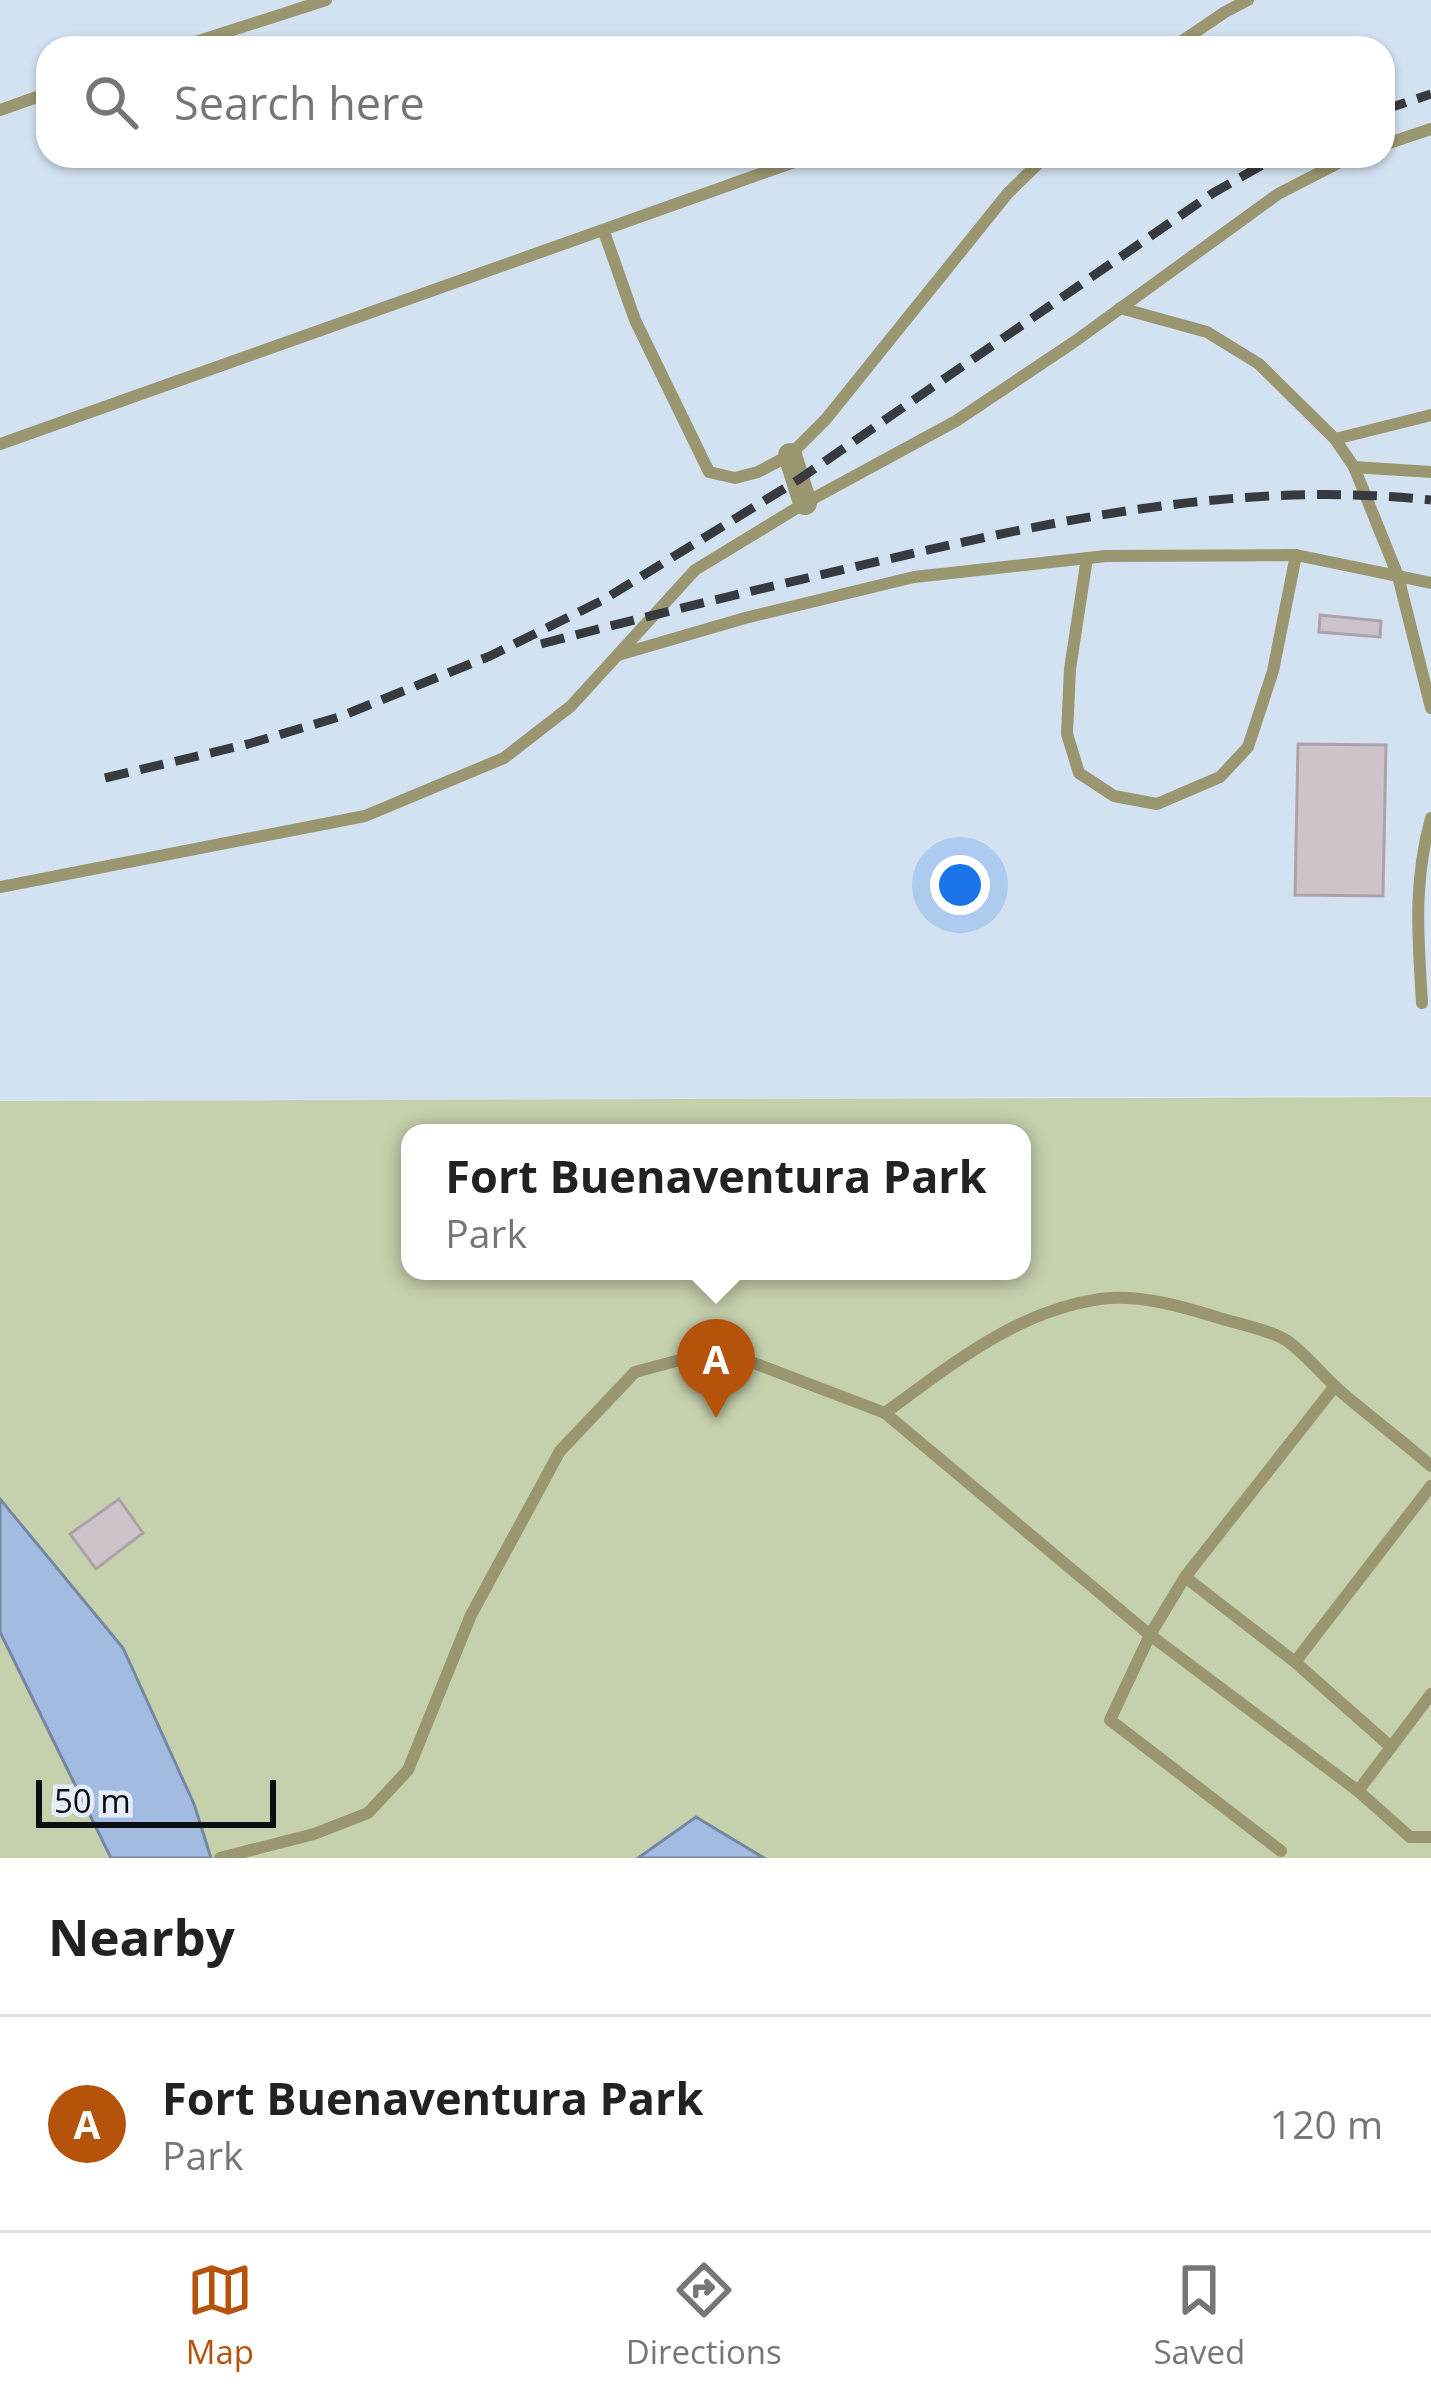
<!DOCTYPE html>
<html lang="en">
<head>
<meta charset="utf-8">
<style>
  body { margin:0; font-family:"Open Sans",sans-serif; background:#f6f6f6; color:#222 }
  .scale { position:absolute; left:36px; bottom:30px; width:240px; box-sizing:border-box; padding-left:12px; border:6px solid #0c0f12; border-top:0; font-size:33px; line-height:42px; white-space:nowrap; color:#0c0f12; -webkit-text-stroke:9px #e5eef8; paint-order:stroke }
  .you { position:absolute; left:960px; top:885px; width:42px; height:42px; margin:-30px; border:9px solid #fff; border-radius:50%; background:#1a73e8; box-shadow:0 0 0 18px #1a73e833 }
  .badge { display:grid; place-items:center; width:78px; height:78px; border-radius:50%; background:#b45309; color:#fff; font-size:39px; font-weight:700 }
  .pin { position:absolute; translate:-50% -99px; filter:drop-shadow(0 3px 6px #0008) }
  .pin::after { content:''; position:absolute; top:63px; width:42px; height:36px; background:inherit; clip-path:polygon(0 0,100% 0,50% 100%) }
  .popup { position:absolute; left:401px; top:1124px; width:630px; height:156px; box-sizing:border-box; display:grid; place-content:center; border-radius:24px; background:#fff; filter:drop-shadow(0 3px 9px #0005); font-size:39px; white-space:nowrap; color:#767676 }
  .popup b { font-size:45px; color:#222 }
  .popup::after { content:''; position:absolute; left:50%; top:100%; margin-left:-24px; border:24px solid transparent; border-top-color:#fff }
  .list { margin:0; padding:0; list-style:none }
  h2 { display:flex; justify-content:space-between; align-items:center; height:156px; margin:0; padding:0 48px; font-size:51px }
  h2 small { font-size:39px; font-weight:400; color:#767676 }
  .list li { display:grid; grid-template-columns:78px 1fr auto; gap:36px; align-items:center; box-sizing:border-box; height:216px; padding:0 48px; border-top:3px solid #e0e0e0 }
  .list b { display:block; font-size:45px; white-space:nowrap }
  .list p { margin:0; font-size:39px; white-space:nowrap; color:#767676 }
  .list em { font-size:39px; font-style:normal; color:#767676 }
  .icon { flex:none; width:66px; height:66px; fill:none; stroke:currentColor; stroke-width:2; stroke-linecap:round; stroke-linejoin:round }
  .map { position:relative; flex:none; width:1431px; height:1858px; overflow:hidden }
  .search { position:absolute; background:#fff; box-shadow:0 3px 9px #0004; left:36px; right:36px; top:36px; height:132px; display:flex; align-items:center; gap:30px; box-sizing:border-box; padding:0 42px; border-radius:36px; color:#767676; font-size:45px }
  .sheet { height:372px; background:#fff }
  nav { display:flex; justify-content:space-around; align-items:center; box-sizing:border-box; height:168px; border-top:3px solid #e0e0e0; background:#fff; font-size:33px; color:#767676 }
  nav a { display:grid; justify-items:center; gap:6px }
  nav .on { color:#b45309 }
  .map>svg:first-child { display:block }
</style>
</head>
<body>
<div class="map">
<svg width="1431" height="1858" viewBox="0 0 1431 1858">
  <rect width="100%" height="100%" fill="#e5eef8"/>
  <!-- built -->
  <path fill="#d3e2f1" fill-rule="evenodd" d="M0,0h1431v1096l-1431,5zM48,48h1335v108h-1335z"/>
  <!-- green -->
  <g fill="#c5d0ad" fill-rule="evenodd">
    <path d="M1431,1097v761h-667l-68,-41 -58,41h-427l-17,-54 -71,-156 -123,-149v-398zM410,1133h612v138h-612z"/>
    <polygon points="0,1632 111,1858 0,1858"/>
  </g>
  <!-- water -->
  <g fill="#a4bbe1" stroke="#7687a3" stroke-width="3">
    <polygon points="0,1499 123,1648 194,1804 211,1858 111,1858 0,1632"/>
    <polygon points="696,1817 764,1858 638,1858"/>
  </g>
  <!-- building -->
  <g fill="#cec3cb" stroke="#ada2a9" stroke-width="3">
    <polygon points="1320,615 1381,621 1380,637 1319,632"/>
    <polygon points="1298,744 1386,745 1383,896 1295,895"/>
    <polygon points="119,1499 143,1533 96,1569 70,1534"/>
  </g>
  <g fill="none" stroke-linecap="round" stroke-linejoin="round">
    <!-- service -->
    <g stroke="#9a9670" stroke-width="12">
      <polyline points="177,48 326,0"/>
      <polyline points="1172,48 1225,12 1248,0"/>
      <polyline points="0,110 48,93"/>
      <polyline points="1383,145 1431,129"/>
      <polyline points="604,232 635,320 709,472 735,478 758,472 790,455 826,419 1008,193 1046,156"/>
      <polyline points="1120,308 1207,332 1259,364 1335,439 1354,467 1398,576 1431,708"/>
      <polyline points="1335,439 1431,415"/>
      <polyline points="0,444 811,156"/>
      <polyline points="1354,467 1431,472"/>
      <polyline points="1087,558 1070,669 1067,734 1079,773 1114,796 1157,804 1220,777 1248,747 1273,671 1296,555"/>
      <polyline points="618,655 745,618 914,577 1106,556 1296,555 1431,583"/>
      <polyline points="0,887 365,816 504,758 571,706 695,570 805,503 956,421 1074,342 1278,194 1352,156"/>
      <path d="M1422,1003c-4,-67 -9,-120 9,-185"/>
      <polyline points="885,1413 1150,1635 1358,1791 1410,1837 1431,1837"/>
      <polyline points="1185,1577 1335,1386"/>
      <polyline points="1295,1662 1391,1747"/>
      <polyline points="1358,1791 1431,1694"/>
      <polyline points="1281,1851 1110,1720 1150,1635 1185,1577 1295,1662 1431,1486"/>
      <path d="M220,1858l94,-24 54,-21 40,-43 63,-155 89,-164 75,-79 56,-15 55,3 139,53c66,-48 131,-102 215,-114 38,-5 81,7 116,18 22,7 51,12 70,23 20,14 35,34 53,50 30,26 62,50 92,76"/>
    </g>
    <!-- minor -->
    <polyline stroke="#9a9670" stroke-width="24" points="790,455 805,503"/>
    <!-- rail -->
    <g stroke="#373b40" stroke-width="9" stroke-dasharray="24 12" stroke-linecap="butt">
      <polyline points="1383,110 1431,94"/>
      <path d="M541,644c121,-32 243,-61 365,-89 174,-40 345,-74 525,-55"/>
      <polyline points="105,778 248,744 339,717 490,656 603,600 798,480 1213,193 1278,156"/>
    </g>
  </g>
</svg>
<div class="scale">50 m</div>
<div class="you"></div>
<div class="pin badge" style="left:716px;top:1418px">A</div>
<div class="popup"><b>Fort Buenaventura Park</b>Park</div>
<div class="search"><svg class="icon" aria-label="search" viewBox="0 0 24 24"><circle cx="10" cy="10" r="6"/><path d="M15 15l6 6"/></svg>Search here</div>
</div>
<section class="sheet">
<h2>Nearby<small></small></h2>
<ul class="list">
<li><span class="badge">A</span><div><b>Fort Buenaventura Park</b><p>Park</p></div><em>120 m</em></li>
</ul>
</section>
<nav>
<a class="on"><svg class="icon" aria-label="map" viewBox="0 0 24 24"><path d="M3 6l6-2 6 2 6-2v14l-6 2-6-2-6 2zM9 4v14M15 6v14"/></svg>Map</a>
<a><svg class="icon" aria-label="directions" viewBox="0 0 24 24"><path d="M12 3l9 9-9 9-9-9zM9 14v-3h6M13 9l2 2-2 2"/></svg>Directions</a>
<a><svg class="icon" aria-label="saved" viewBox="0 0 24 24"><path d="M7 4h10v16l-5-4-5 4z"/></svg>Saved</a>
</nav>
</body>
</html>
